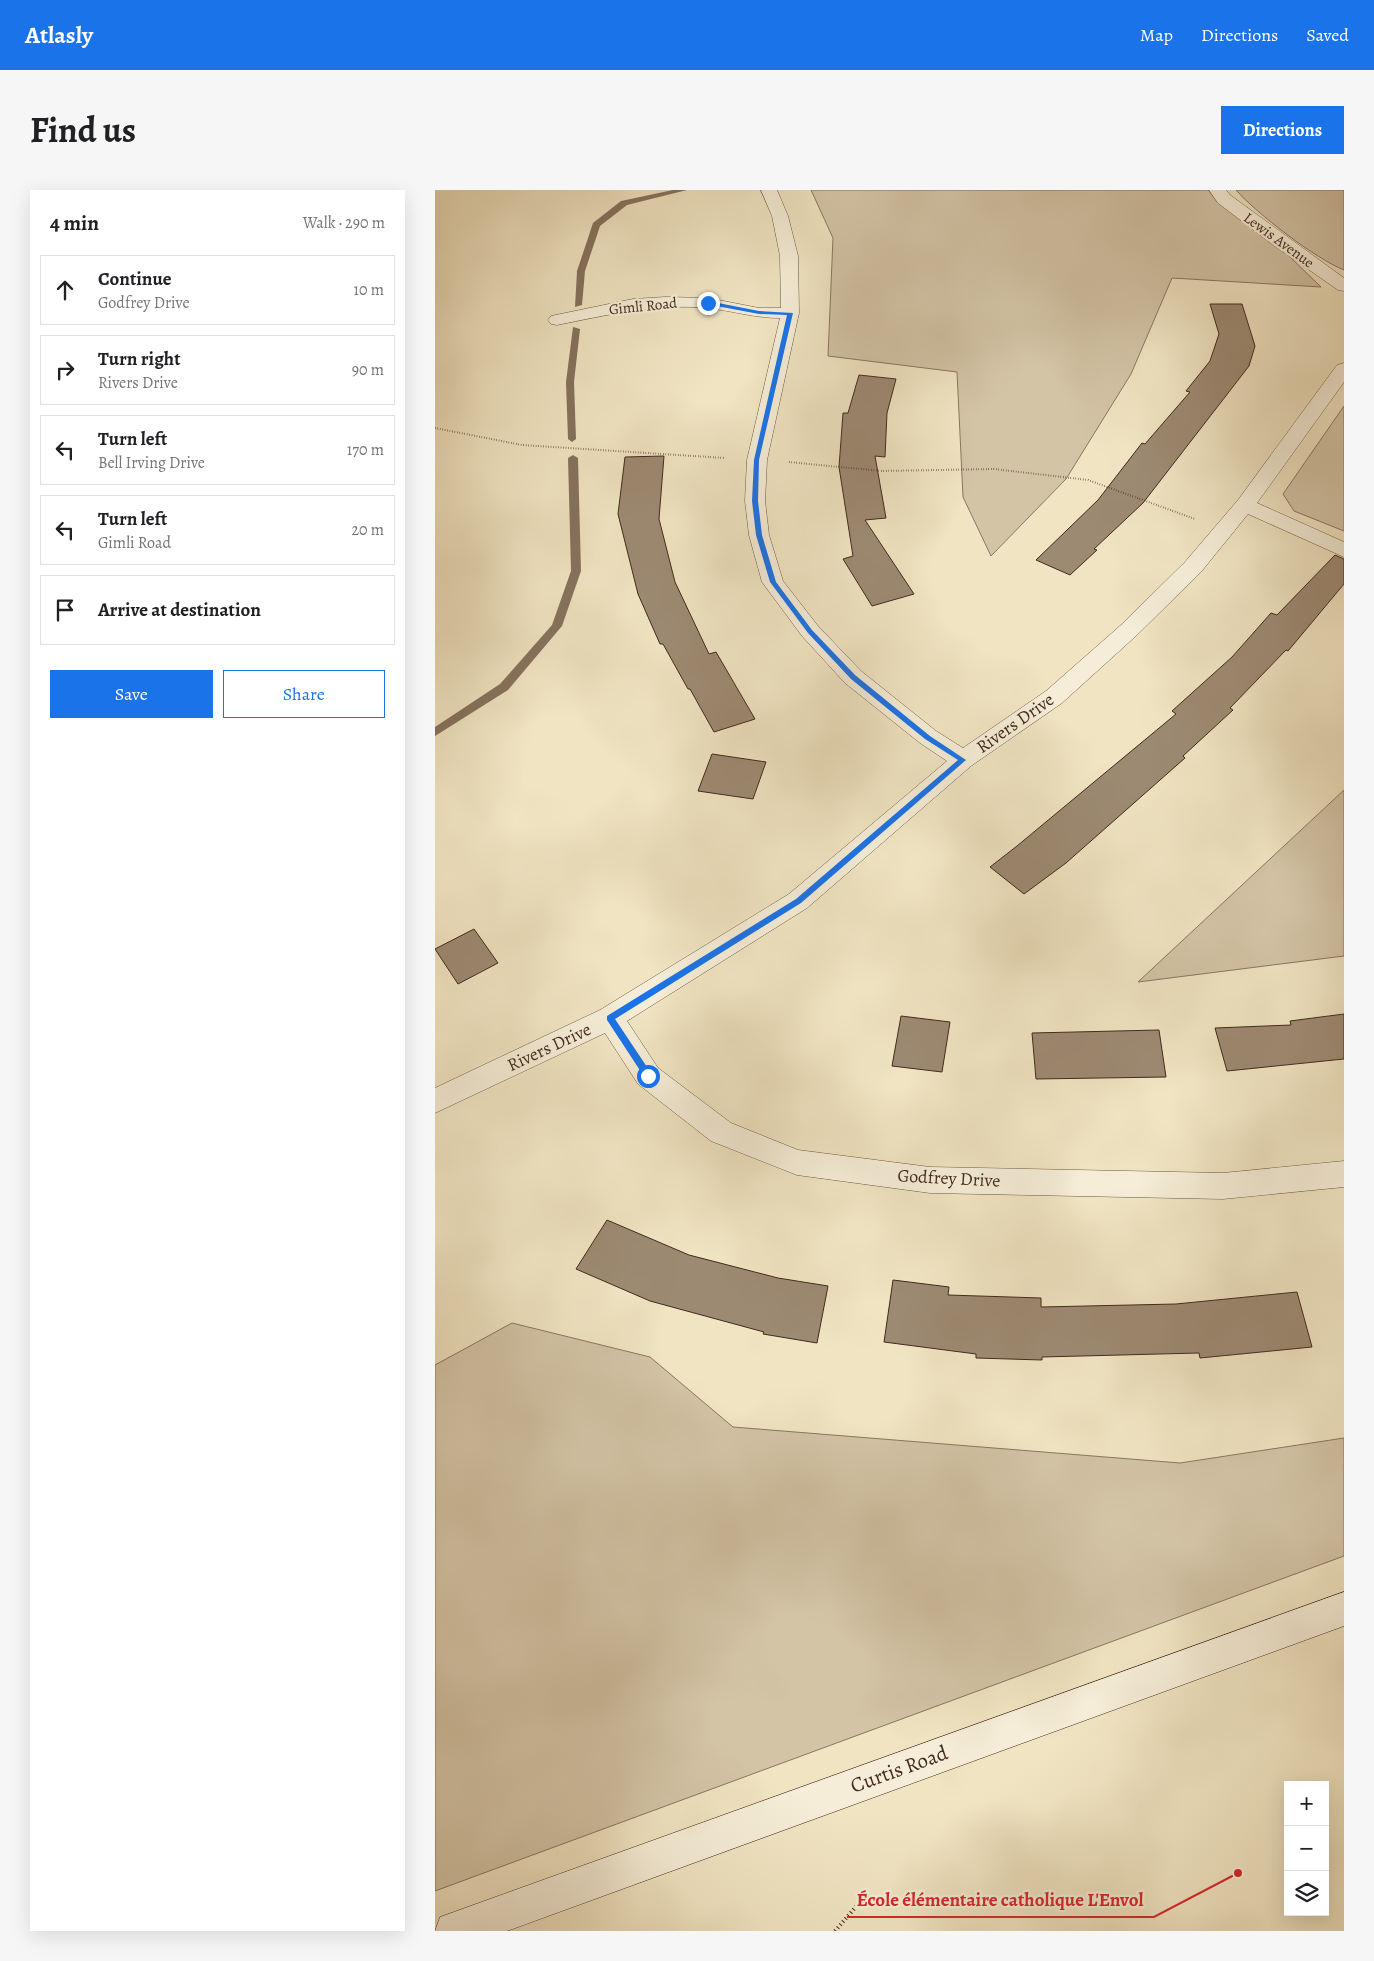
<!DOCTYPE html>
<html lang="en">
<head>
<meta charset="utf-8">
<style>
  body { margin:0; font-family:Alegreya,serif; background:#f6f6f6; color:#202124 }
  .controls { position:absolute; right:15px; bottom:15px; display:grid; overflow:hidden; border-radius:0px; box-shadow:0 5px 20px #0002 }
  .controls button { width:45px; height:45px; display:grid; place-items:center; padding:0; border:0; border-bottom:1px solid #e0e0e0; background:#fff; color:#202124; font:25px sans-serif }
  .stop { position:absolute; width:15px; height:15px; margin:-11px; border:4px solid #1a73e8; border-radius:50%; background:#fff }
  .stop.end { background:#1a73e8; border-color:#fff; box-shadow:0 1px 5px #0008 }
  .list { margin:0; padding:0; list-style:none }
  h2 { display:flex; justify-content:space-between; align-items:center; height:65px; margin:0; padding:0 20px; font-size:21px }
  h2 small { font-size:16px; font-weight:400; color:#757577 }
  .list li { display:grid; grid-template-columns:32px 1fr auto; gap:15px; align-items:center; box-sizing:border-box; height:70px; margin:0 10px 10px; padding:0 10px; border:1px solid #e0e0e0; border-radius:0px }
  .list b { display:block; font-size:19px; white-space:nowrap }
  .list p { margin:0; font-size:16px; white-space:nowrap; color:#757577 }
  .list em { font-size:16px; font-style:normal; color:#757577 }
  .actions { display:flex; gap:10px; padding:15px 20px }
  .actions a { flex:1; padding:11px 0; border:1px solid #1a73e8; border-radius:0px; text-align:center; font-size:18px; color:#1a73e8 }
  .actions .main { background:#1a73e8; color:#fff }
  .icon { flex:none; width:28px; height:28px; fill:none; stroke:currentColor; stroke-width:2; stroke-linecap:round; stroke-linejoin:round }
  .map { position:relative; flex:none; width:909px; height:1741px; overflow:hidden; border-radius:0px }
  header { display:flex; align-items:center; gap:30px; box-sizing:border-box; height:70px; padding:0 25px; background:#1a73e8; color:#fff }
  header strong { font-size:24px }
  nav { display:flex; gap:28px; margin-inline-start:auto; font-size:18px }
  .intro { display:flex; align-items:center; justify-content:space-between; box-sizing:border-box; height:120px; padding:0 30px }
  h1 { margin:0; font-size:35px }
  .button { padding:12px 22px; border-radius:0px; background:#1a73e8; color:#fff; font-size:18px; font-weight:700 }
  main { display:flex; gap:30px; padding:0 30px }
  aside { flex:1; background:#fff; border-radius:0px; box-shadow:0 5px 20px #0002 }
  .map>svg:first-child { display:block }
</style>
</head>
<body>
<header>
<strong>Atlasly</strong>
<nav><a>Map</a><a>Directions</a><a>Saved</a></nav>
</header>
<div class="intro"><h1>Find us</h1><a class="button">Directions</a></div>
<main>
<aside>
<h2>4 min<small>Walk · 290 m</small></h2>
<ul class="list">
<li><svg class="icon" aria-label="ahead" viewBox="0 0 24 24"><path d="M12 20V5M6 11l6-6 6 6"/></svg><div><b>Continue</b><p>Godfrey Drive</p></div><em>10 m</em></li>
<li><svg class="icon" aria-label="right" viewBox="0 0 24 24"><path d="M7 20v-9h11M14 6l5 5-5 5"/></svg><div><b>Turn right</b><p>Rivers Drive</p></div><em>90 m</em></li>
<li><svg class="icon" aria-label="left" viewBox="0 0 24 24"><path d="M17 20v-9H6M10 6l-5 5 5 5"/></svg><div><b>Turn left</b><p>Bell Irving Drive</p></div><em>170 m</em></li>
<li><svg class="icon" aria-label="left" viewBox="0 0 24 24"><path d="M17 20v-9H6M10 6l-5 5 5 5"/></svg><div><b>Turn left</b><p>Gimli Road</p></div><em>20 m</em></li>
<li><svg class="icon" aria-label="arrive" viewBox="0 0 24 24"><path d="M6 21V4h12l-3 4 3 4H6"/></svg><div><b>Arrive at destination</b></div></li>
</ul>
<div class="actions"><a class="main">Save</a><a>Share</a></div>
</aside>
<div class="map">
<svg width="909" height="1741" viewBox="0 0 909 1741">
  <rect width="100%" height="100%" fill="#f0e4c2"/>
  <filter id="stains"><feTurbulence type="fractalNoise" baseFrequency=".004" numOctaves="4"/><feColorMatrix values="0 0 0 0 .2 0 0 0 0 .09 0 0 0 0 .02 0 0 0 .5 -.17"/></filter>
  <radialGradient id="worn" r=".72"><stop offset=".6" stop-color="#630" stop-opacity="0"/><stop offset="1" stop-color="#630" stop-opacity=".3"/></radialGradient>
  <!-- green -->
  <g fill="#d3c4a6" stroke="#8b7662">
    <polygon points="376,0 786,0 886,97 737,88 696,184 631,289 556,366 528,307 522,182 393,166 398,48"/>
    <path d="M801,0h108v80c-28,-11 -88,-57 -108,-80z"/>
    <polygon points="909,216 909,341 859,321 848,304"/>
    <polygon points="909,600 909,766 703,792"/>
    <polygon points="77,1133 215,1167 298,1237 745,1273 909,1248 909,1366 0,1701 0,1175"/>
  </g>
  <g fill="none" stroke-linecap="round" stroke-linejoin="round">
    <!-- stream -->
    <g fill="#87735e" fill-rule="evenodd">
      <polygon points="238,0 252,0 192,15 165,36 150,81 147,115 140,117 142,81 158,33 186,11"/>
      <polygon points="138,137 145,139 139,192 141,249 137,252 133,249 131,192"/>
      <polygon points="138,265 143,268 146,381 127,436 73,500 0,546 0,537 65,494 117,435 136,381 133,268"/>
    </g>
  </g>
  <!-- building -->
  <g fill="#9d8a73" stroke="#43291d">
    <polygon points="775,114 807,114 820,156 814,176 708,313 659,359 662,360 635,385 601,370 663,310 707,253 710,254 755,202 751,201 775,171 784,144"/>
    <polygon points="424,185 461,189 452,223 450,267 440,266 451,328 430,330 479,404 437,416 408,369 418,366 404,277 408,223 413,223"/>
    <polygon points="229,266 224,329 240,392 274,464 281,462 320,529 279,542 255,499 253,499 228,454 225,454 203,404 183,324 190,267"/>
    <polygon points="900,365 909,369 909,394 853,461 851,460 795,518 798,520 748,566 750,568 631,673 589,704 555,677 582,656 741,524 737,521 797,467 836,423 842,425"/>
    <polygon points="277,564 331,572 318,609 263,601"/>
    <polygon points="39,739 63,773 23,794 0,759"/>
    <polygon points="909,824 909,869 792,881 780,838 856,835 855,831"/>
    <polygon points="466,826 515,832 507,882 457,876"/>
    <polygon points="724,840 731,887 601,889 597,843"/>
    <polygon points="172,1030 254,1065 343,1088 393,1096 382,1153 328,1144 329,1142 215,1111 141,1079"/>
    <polygon points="458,1090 514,1097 513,1105 606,1108 606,1117 741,1114 862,1102 877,1157 765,1168 764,1163 607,1167 607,1170 541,1168 541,1164 449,1152"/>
  </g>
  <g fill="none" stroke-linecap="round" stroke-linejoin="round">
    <!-- street casing -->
    <g stroke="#6e5846" stroke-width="1">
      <g id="street">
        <path d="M326,0h16l11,26 10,40 1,57 -32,147 -2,41 4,34 14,46 35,45 43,45 75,60 27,17 83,-57 75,-66 64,-63 53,-62 99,-135 7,-2v19l-87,121 87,39v15l-96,-43 -47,58 -64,63 -75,68 -91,63 -164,142 -180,113 31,47 73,55 67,27 132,17 293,6 121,-12v26l-121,12 -293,-6 -133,-18 -86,-34 -73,-57 -33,-51 -170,80v-25l165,-78 189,-116 158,-133 -27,-18 -75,-60 -43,-47 -40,-54 -13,-47 -4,-34 2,-41 33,-142c-25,0 -47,-7 -72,-10 -51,-5 -101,7 -151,17l-6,-1 -3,-4 3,-4 82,-17 32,-2 43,1 51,10h22l-1,-52 -8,-40z"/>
        <polygon points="774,0 791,0 795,5 909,88 909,101 903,100 837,54 783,13"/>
      </g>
    </g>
    <!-- secondary casing -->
    <g stroke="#43291d" stroke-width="1">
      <polygon id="secondary" points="909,1402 909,1436 72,1741 0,1741 5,1727 19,1722"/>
    </g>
    <!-- path-far1 -->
    <g stroke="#43291d" stroke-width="2" stroke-dasharray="0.5 2" stroke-linecap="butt">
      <polyline points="0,238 87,255 290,268"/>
      <polyline points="354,272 446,281 559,279 653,290 760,329"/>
    </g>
    <!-- path -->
    <polyline stroke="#43291d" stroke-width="4" stroke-dasharray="1 3" stroke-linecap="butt" points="400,1741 425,1712"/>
    <!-- street -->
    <use href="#street" fill="#f5edd7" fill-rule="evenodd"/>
    <!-- secondary -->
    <use href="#secondary" fill="#f5edd7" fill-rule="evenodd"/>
  </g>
  <!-- route -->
  <polygon fill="#1a73e8" points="273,111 324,121 358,123 324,270 323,311 327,345 341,392 377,440 420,485 495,546 531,570 366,713 180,829 216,883 216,888 210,888 172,830 172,826 361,709 523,570 490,549 416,489 373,443 335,392 321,345 317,311 319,270 352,125 324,124 271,114"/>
  <g text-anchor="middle" stroke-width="4.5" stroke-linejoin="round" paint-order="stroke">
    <!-- far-street labels -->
    <g font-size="15" fill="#43291d" stroke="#f5edd7">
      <text transform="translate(844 50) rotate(36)" y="5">Lewis Avenue</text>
      <text transform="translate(208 116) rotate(-6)" y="5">Gimli Road</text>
    </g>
    <!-- street labels -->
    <g font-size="18" fill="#43291d" stroke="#f5edd7">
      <text transform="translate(580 533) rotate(-35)" y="6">Rivers Drive</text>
      <text transform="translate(114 857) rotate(-25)" y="6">Rivers Drive</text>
      <text transform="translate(514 988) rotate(3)" y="6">Godfrey Drive</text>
    </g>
    <!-- near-street labels -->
    <g font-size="21" fill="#43291d" stroke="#f5edd7">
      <text transform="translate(464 1579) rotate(-20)" y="7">Curtis Road</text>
    </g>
  </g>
  <!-- callouts -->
  <path fill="none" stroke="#d62828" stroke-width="2" d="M803 1683L719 1727H412"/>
  <circle fill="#d62828" stroke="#f5edd7" stroke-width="2" cx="803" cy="1683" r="5"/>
  <g font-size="19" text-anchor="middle" font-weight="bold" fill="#d62828" stroke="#f5edd7" stroke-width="4.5" stroke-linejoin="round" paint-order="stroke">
    <text x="565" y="1716">École élémentaire catholique L'Envol</text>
  </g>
  <rect width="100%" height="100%" filter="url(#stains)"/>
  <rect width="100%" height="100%" fill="url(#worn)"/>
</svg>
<div class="controls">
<button>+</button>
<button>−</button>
<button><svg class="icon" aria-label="layers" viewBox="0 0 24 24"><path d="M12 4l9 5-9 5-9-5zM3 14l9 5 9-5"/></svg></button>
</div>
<div class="stop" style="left:213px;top:886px"></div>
<div class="stop end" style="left:273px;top:113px"></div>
</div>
</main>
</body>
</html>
